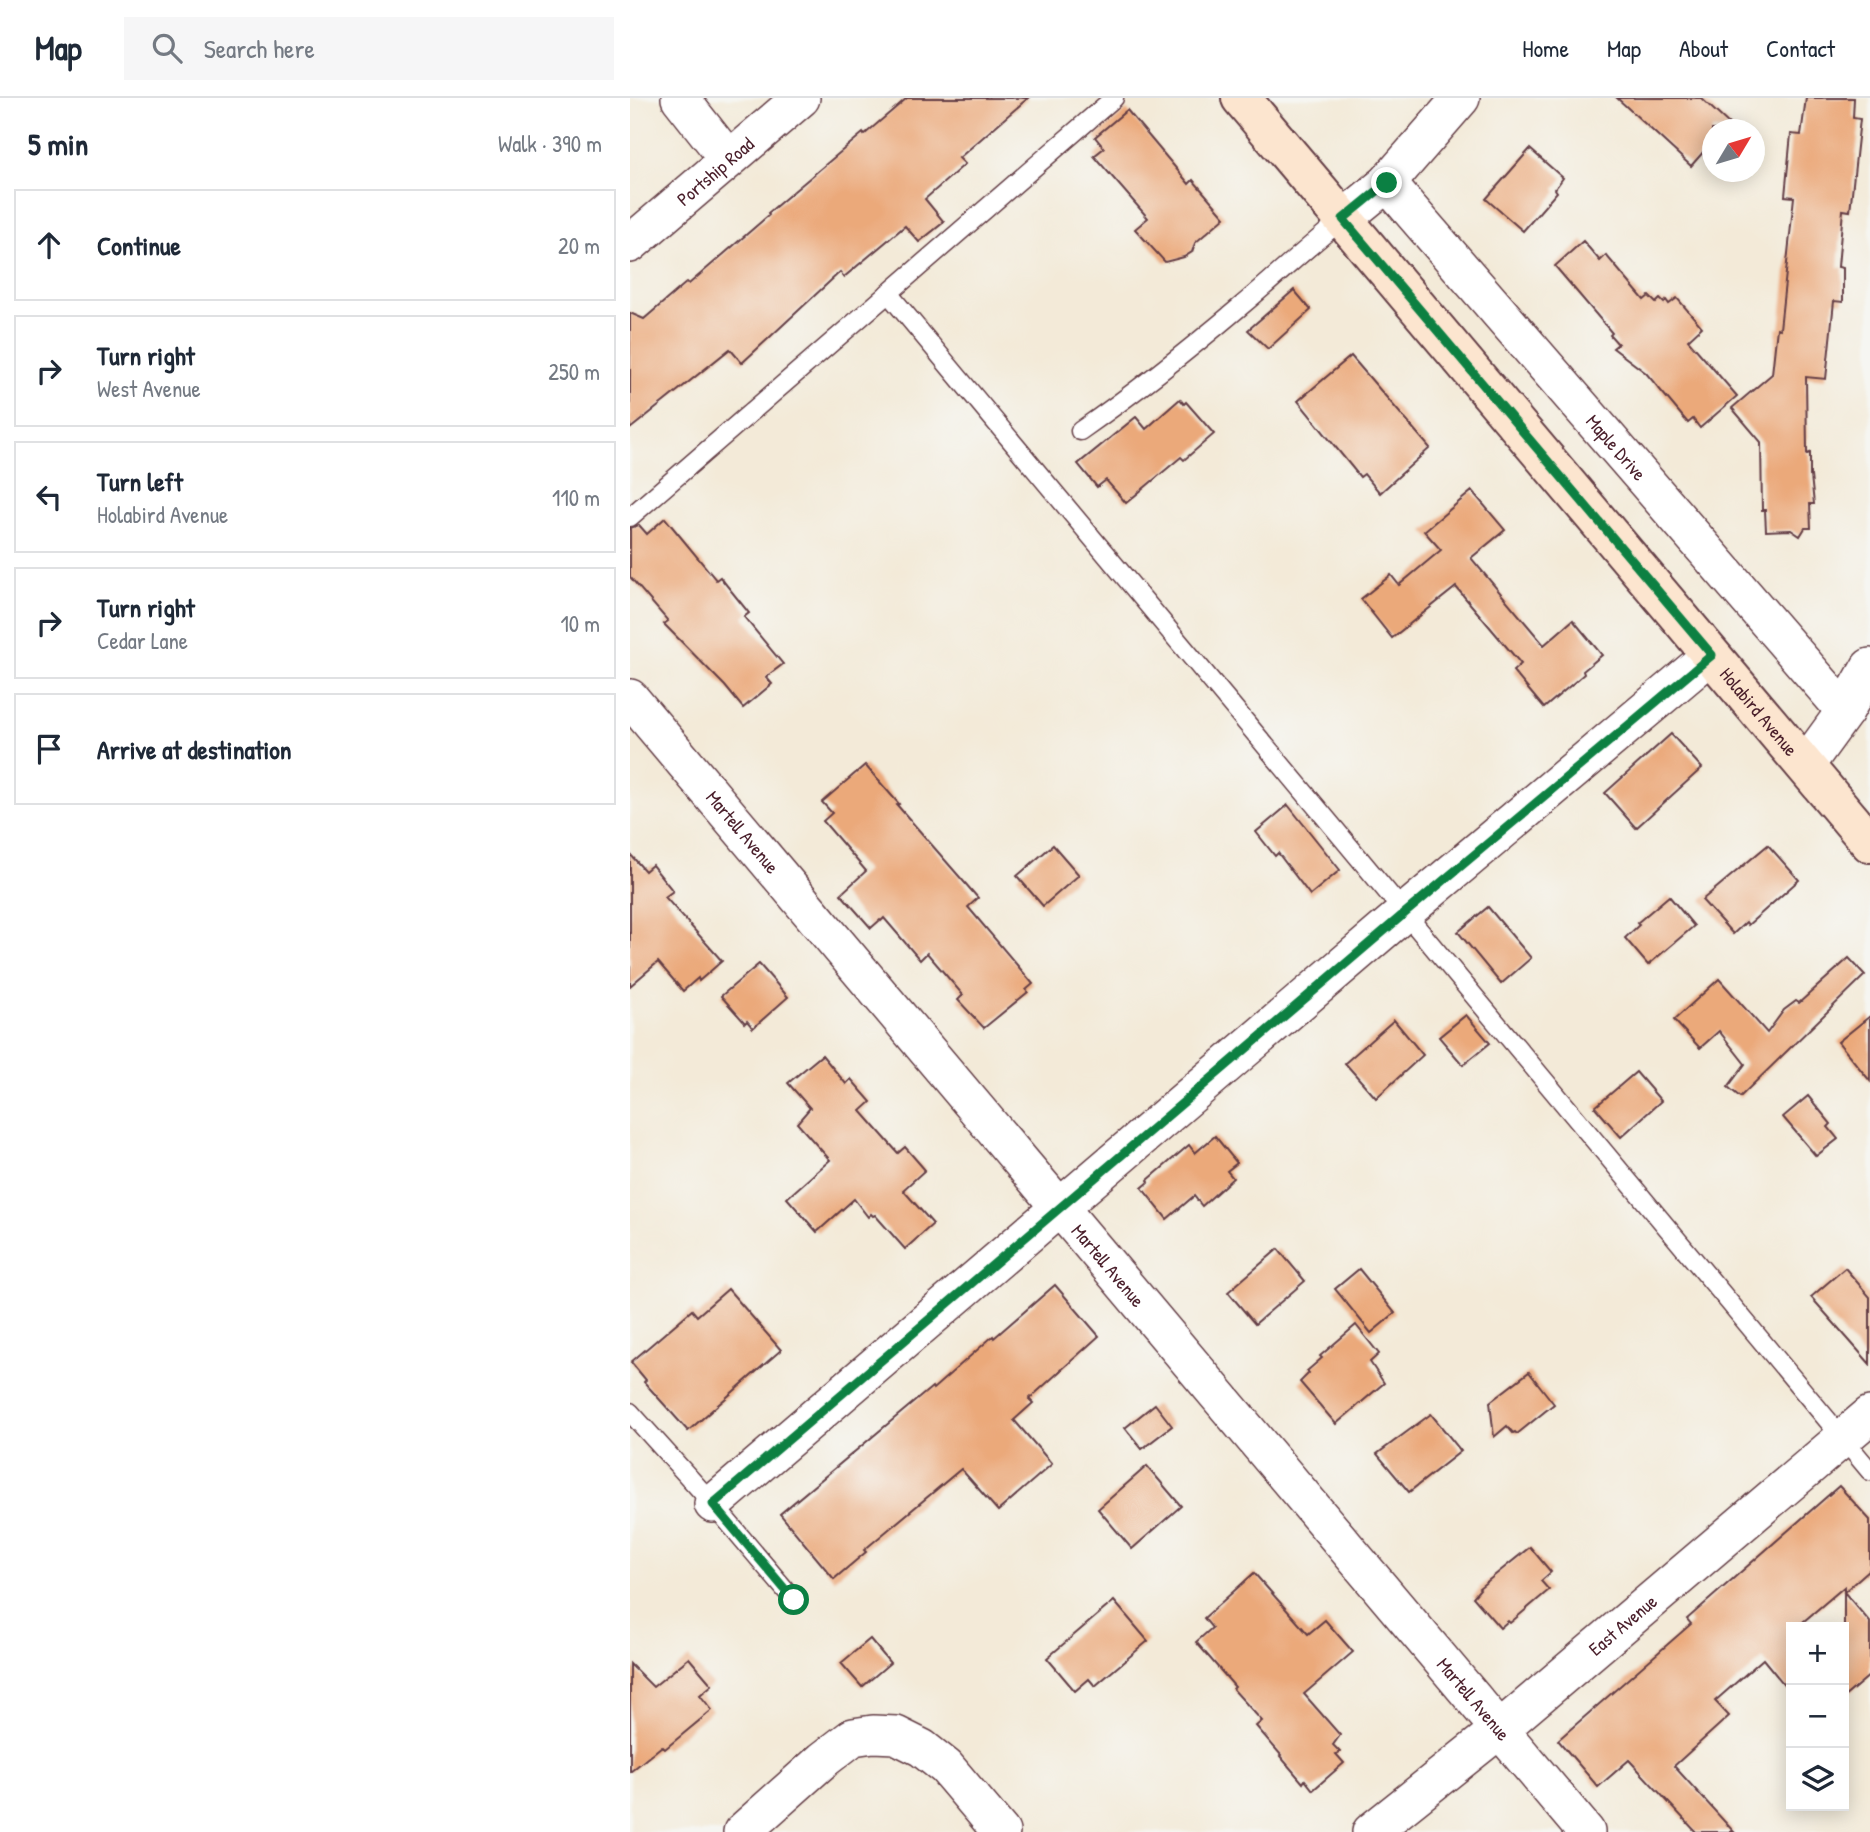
<!DOCTYPE html>
<html lang="en">
<head>
<meta charset="utf-8">
<style>
  body { margin:0; font-family:"Patrick Hand",sans-serif; background:#f6f6f7; color:#1f2937 }
  .controls { position:absolute; right:21px; bottom:21px; display:grid; overflow:hidden; border-radius:0px; box-shadow:0 4px 18px #0003 }
  .controls button { width:63px; height:63px; display:grid; place-items:center; padding:0; border:0; border-bottom:2px solid #e0e1e3; background:#fff; color:#1f2937; font:35px sans-serif }
  .compass { position:absolute; left:1072px; top:21px; width:63px; height:63px; border-radius:50%; background:#fff; box-shadow:0 4px 18px #0003; rotate:52deg }
  .stop { position:absolute; width:21px; height:21px; margin:-16px; border:5px solid #0b8043; border-radius:50%; background:#fff }
  .stop.end { background:#0b8043; border-color:#fff; box-shadow:0 2px 7px #0008 }
  .list { margin:0; padding:0; list-style:none }
  h2 { display:flex; justify-content:space-between; align-items:center; height:91px; margin:0; padding:0 28px; font-size:30px }
  h2 small { font-size:23px; font-weight:400; color:#747a83 }
  .list li { display:grid; grid-template-columns:46px 1fr auto; gap:21px; align-items:center; box-sizing:border-box; height:112px; margin:0 14px 14px; padding:0 14px; border:2px solid #e0e1e3; border-radius:0px }
  .list b { display:block; font-size:26px; white-space:nowrap }
  .list p { margin:0; font-size:23px; white-space:nowrap; color:#747a83 }
  .list em { font-size:23px; font-style:normal; color:#747a83 }
  .icon { flex:none; width:38px; height:38px; fill:none; stroke:currentColor; stroke-width:2; stroke-linecap:round; stroke-linejoin:round }
  .map { position:relative; flex:none; width:1240px; height:1734px; overflow:hidden }
  header { display:flex; align-items:center; gap:42px; box-sizing:border-box; height:98px; padding:0 35px; background:#fff; border-bottom:2px solid #e0e1e3 }
  header strong { font-size:33px }
  nav { display:flex; gap:38px; margin-inline-start:auto; font-size:24px }
  .search { width:490px; height:63px; background:#f6f6f7; display:flex; align-items:center; gap:18px; box-sizing:border-box; padding:0 24px; border-radius:0px; color:#747a83; font-size:26px }
  main { display:flex }
  aside { flex:1; background:#fff }
  .map>svg:first-child { display:block }
</style>
</head>
<body>
<header>
<strong>Map</strong>
<div class="search"><svg class="icon" aria-label="search" viewBox="0 0 24 24"><circle cx="10" cy="10" r="6"/><path d="M15 15l6 6"/></svg>Search here</div>
<nav><a>Home</a><a>Map</a><a>About</a><a>Contact</a></nav>
</header>
<main>
<aside>
<h2>5 min<small>Walk · 390 m</small></h2>
<ul class="list">
<li><svg class="icon" aria-label="ahead" viewBox="0 0 24 24"><path d="M12 20V5M6 11l6-6 6 6"/></svg><div><b>Continue</b></div><em>20 m</em></li>
<li><svg class="icon" aria-label="right" viewBox="0 0 24 24"><path d="M7 20v-9h11M14 6l5 5-5 5"/></svg><div><b>Turn right</b><p>West Avenue</p></div><em>250 m</em></li>
<li><svg class="icon" aria-label="left" viewBox="0 0 24 24"><path d="M17 20v-9H6M10 6l-5 5 5 5"/></svg><div><b>Turn left</b><p>Holabird Avenue</p></div><em>110 m</em></li>
<li><svg class="icon" aria-label="right" viewBox="0 0 24 24"><path d="M7 20v-9h11M14 6l5 5-5 5"/></svg><div><b>Turn right</b><p>Cedar Lane</p></div><em>10 m</em></li>
<li><svg class="icon" aria-label="arrive" viewBox="0 0 24 24"><path d="M6 21V4h12l-3 4 3 4H6"/></svg><div><b>Arrive at destination</b></div></li>
</ul>
</aside>
<div class="map">
<svg width="1240" height="1734" viewBox="0 0 1240 1734">
  <rect width="100%" height="100%" fill="#f6f6f2"/>
  <filter id="ink" filterUnits="userSpaceOnUse"><feTurbulence type="fractalNoise" baseFrequency=".0143" numOctaves="2"/><feDisplacementMap in="SourceGraphic" scale="14" xChannelSelector="R" yChannelSelector="G"/><feConvolveMatrix kernelMatrix="1 2 1 2 8 2 1 2 1" color-interpolation-filters="sRGB"/></filter>
  <filter id="wash" filterUnits="userSpaceOnUse"><feTurbulence type="fractalNoise" baseFrequency=".00686" numOctaves="4" result="noise"/><feDisplacementMap in="SourceGraphic" scale="28" xChannelSelector="R" yChannelSelector="G"/><feGaussianBlur stdDeviation="1.57" result="paint"/><feColorMatrix in="noise" values="0 0 0 0 0 0 0 0 0 0 0 0 0 0 0 0 0 1.4 0 .05"/><feComposite in="paint" operator="in"/></filter>
  <g filter="url(#wash)">
    <rect width="100%" height="100%" fill="#f3ead8"/>
    <g id="blocks">
      <!-- building -->
      <g fill="#eba97a">
        <polygon points="277,0 398,0 329,60 335,66 295,101 314,124 289,144 275,128 214,179 210,174 112,265 100,251 0,331 0,215 14,221 57,184 59,186 139,117 138,115 233,35 234,37"/>
        <polygon points="987,0 1071,0 1099,26 1094,32 1082,32 1082,44 1061,68"/>
        <polygon points="1176,0 1224,0 1223,20 1230,21 1220,113 1213,112 1208,169 1213,170 1213,204 1204,203 1196,281 1176,279 1177,356 1180,355 1180,378 1181,378 1184,406 1180,406 1181,430 1175,430 1170,438 1161,432 1136,433 1135,412 1132,412 1131,344 1102,310 1142,276 1147,230 1150,231 1164,99 1155,98 1161,36 1171,37"/>
        <polygon points="497,12 559,86 563,82 595,119 565,145 562,154 554,159 535,164 505,131 518,120 464,58 474,50 465,39"/>
        <polygon points="900,51 933,80 925,91 927,94 893,133 856,101"/>
        <polygon points="953,143 970,163 976,157 1014,202 1019,198 1026,205 1030,201 1034,205 1036,202 1039,206 1047,200 1072,229 1058,242 1107,298 1070,330 1063,321 1058,325 1016,275 983,250 988,246 980,237 982,235 925,168"/>
        <polygon points="664,192 681,212 638,251 618,232"/>
        <polygon points="721,258 800,350 750,395 734,376 730,379 668,303"/>
        <polygon points="550,301 554,306 556,304 584,336 554,362 551,359 496,405 476,382 467,389 448,366 506,319 516,331"/>
        <polygon points="842,393 875,432 841,460 914,547 943,522 972,557 953,573 954,576 914,610 883,573 891,566 826,489 762,540 731,501 761,477 769,487 811,452 794,433"/>
        <polygon points="35,420 86,482 90,479 119,515 114,519 153,566 136,579 142,586 113,610 95,588 34,526 38,523 0,479 0,430 9,427 17,436"/>
        <polygon points="1041,636 1072,670 1006,730 975,695"/>
        <polygon points="235,667 269,706 267,707 348,800 338,809 403,886 396,892 398,894 354,930 328,902 333,897 297,855 290,862 254,820 251,823 250,822 241,830 211,796 236,773 193,723 202,715 192,704"/>
        <polygon points="658,707 710,772 680,797 648,755 645,758 626,734"/>
        <polygon points="423,747 449,777 413,808 387,778"/>
        <polygon points="1138,747 1169,782 1118,827 1116,824 1103,836 1072,802"/>
        <polygon points="0,756 15,773 22,767 43,793 35,799 92,863 69,883 68,880 53,893 28,864 0,888"/>
        <polygon points="1039,798 1064,828 1018,867 995,840 1009,827 1007,825"/>
        <polygon points="858,809 901,860 871,886 828,834"/>
        <polygon points="1219,860 1235,877 1110,999 1098,989 1115,966 1089,933 1070,950 1044,922 1089,881 1137,935 1154,912 1166,903 1169,905"/>
        <polygon points="129,866 158,899 123,930 117,923 115,925 91,898"/>
        <polygon points="836,917 860,945 833,967 809,939"/>
        <polygon points="1240,918 1240,983 1208,944"/>
        <polygon points="764,922 793,957 746,1000 715,965"/>
        <polygon points="192,957 216,986 221,981 241,1004 231,1013 268,1055 275,1049 295,1072 273,1092 303,1126 275,1151 245,1117 243,1118 241,1116 238,1119 224,1101 187,1134 157,1100 200,1062 167,1025 180,1010 158,985"/>
        <polygon points="1006,974 1031,1003 991,1039 965,1009"/>
        <polygon points="1178,998 1201,1026 1198,1029 1208,1041 1186,1058 1153,1019"/>
        <polygon points="585,1038 607,1065 597,1073 603,1080 572,1108 564,1098 537,1121 512,1090 519,1084 518,1082 559,1047 565,1055"/>
        <polygon points="648,1151 675,1183 625,1226 598,1194"/>
        <polygon points="1215,1170 1240,1199 1240,1266 1181,1199"/>
        <polygon points="729,1171 765,1215 741,1235 705,1191"/>
        <polygon points="425,1187 469,1238 399,1301 403,1305 384,1322 422,1366 368,1413 331,1371 234,1452 236,1454 204,1481 150,1416 302,1289 303,1291 363,1238 364,1240"/>
        <polygon points="98,1191 151,1252 58,1333 14,1284 16,1282 1,1264 62,1212 67,1218"/>
        <polygon points="726,1227 749,1256 740,1264 754,1285 706,1326 670,1284 679,1275 677,1273 692,1260 690,1258"/>
        <polygon points="899,1274 924,1306 887,1336 885,1334 883,1335 877,1328 864,1339 860,1304"/>
        <polygon points="525,1306 542,1328 512,1351 495,1330"/>
        <polygon points="801,1316 831,1353 779,1394 747,1356"/>
        <polygon points="517,1368 551,1408 502,1451 468,1411"/>
        <polygon points="1209,1388 1240,1422 1240,1471 1214,1494 1240,1524 1240,1577 1214,1599 1214,1489 1167,1529 1161,1529 1161,1595 1133,1561 1085,1603 1099,1618 1044,1668 1104,1734 1066,1734 999,1662 968,1689 928,1642 1061,1526 1057,1521"/>
        <polygon points="900,1449 921,1474 911,1483 919,1492 880,1525 878,1523 870,1530 843,1499 850,1491 849,1490"/>
        <polygon points="624,1475 678,1536 695,1522 723,1554 674,1596 710,1637 703,1647 710,1654 706,1656 714,1665 683,1692 675,1682 673,1685 650,1658 651,1657 626,1628 632,1623 603,1591 605,1589 566,1544 582,1530 574,1520"/>
        <polygon points="484,1503 518,1543 465,1588 459,1581 445,1593 417,1560"/>
        <polygon points="240,1541 260,1565 232,1589 211,1565"/>
        <polygon points="59,1560 82,1587 70,1597 82,1612 35,1651 32,1648 0,1674 0,1566 23,1589"/>
      </g>
    </g>
  </g>
  <g filter="url(#ink)">
    <use href="#blocks" fill-opacity="0" stroke="#633d45" stroke-width="2"/>
    <g fill="none" stroke-linecap="round" stroke-linejoin="round">
      <!-- service casing -->
      <g stroke="#633d45" stroke-width="21">
        <g id="service">
          <polyline points="258,195 1240,1373"/>
          <path d="M450,333c56,-39 109,-81 161,-125 35,-29 67,-60 102,-87"/>
          <polyline points="0,419 484,0"/>
          <polyline points="0,1314 83,1406 164,1502"/>
        </g>
      </g>
      <!-- minor casing -->
      <g stroke="#633d45" stroke-width="40">
        <g id="minor">
          <polyline points="50,0 98,61"/>
          <path id="s1" d="M757,85l458,528"/>
          <polyline points="713,121 757,85 831,0"/>
          <path id="s2" d="M0,146l171,-146"/>
          <path id="s3" d="M0,600l956,1134"/>
          <polyline points="1175,668 1215,613 1240,569"/>
          <polyline points="83,1406 774,815 1081,557"/>
          <polyline points="112,1734 193,1662 223,1639 243,1636 266,1637 292,1650 316,1669 371,1734"/>
          <path id="s4" d="M741,1734l129,-103 370,-314"/>
        </g>
      </g>
      <!-- secondary casing -->
      <g stroke="#633d45" stroke-width="42">
        <g id="secondary">
          <path id="s5" d="M611,0l629,745"/>
        </g>
      </g>
      <!-- service -->
      <use href="#service" stroke="#fff" stroke-width="18"/>
      <!-- minor -->
      <use href="#minor" stroke="#fff" stroke-width="37"/>
      <!-- secondary -->
      <use href="#secondary" stroke="#fce5cf" stroke-width="38"/>
    </g>
  </g>
  <g fill="none" stroke-linecap="round" stroke-linejoin="round" filter="url(#ink)">
    <!-- route -->
    <polyline stroke="#0b8043" stroke-width="9" points="164,1502 83,1406 775,815 1082,557 713,121 757,85"/>
  </g>
  <g text-anchor="middle" stroke-width="6" stroke-linejoin="round" paint-order="stroke">
    <!-- street labels -->
    <g font-size="19" fill="#4a1f2b" stroke="#f6f6f2">
      <text dy="7" stroke="none"><textPath href="#s2" startOffset="112">Portship Road</textPath></text>
      <text dy="7" stroke="none"><textPath href="#s1" startOffset="350">Maple Drive</textPath></text>
      <text dy="7" stroke="none"><textPath href="#s5" startOffset="803">Holabird Avenue</textPath></text>
      <text dy="7" stroke="none"><textPath href="#s3" startOffset="175">Martell Avenue</textPath></text>
      <text dy="7" stroke="none"><textPath href="#s3" startOffset="742">Martell Avenue</textPath></text>
      <text dy="7" stroke="none"><textPath href="#s4" startOffset="326">East Avenue</textPath></text>
      <text dy="7" stroke="none"><textPath href="#s3" startOffset="1309">Martell Avenue</textPath></text>
    </g>
  </g>
</svg>
<div class="controls">
<button>+</button>
<button>−</button>
<button><svg class="icon" aria-label="layers" viewBox="0 0 24 24"><path d="M12 4l9 5-9 5-9-5zM3 14l9 5 9-5"/></svg></button>
</div>
<svg class="compass" viewBox="-18 -18 36 36"><path d="M0-13l5 13h-10z" fill="#e53935"/><path d="M0 13l5-13h-10z" fill="#747a83"/></svg>
<div class="stop" style="left:164px;top:1502px"></div>
<div class="stop end" style="left:757px;top:85px"></div>
</div>
</main>
</body>
</html>
